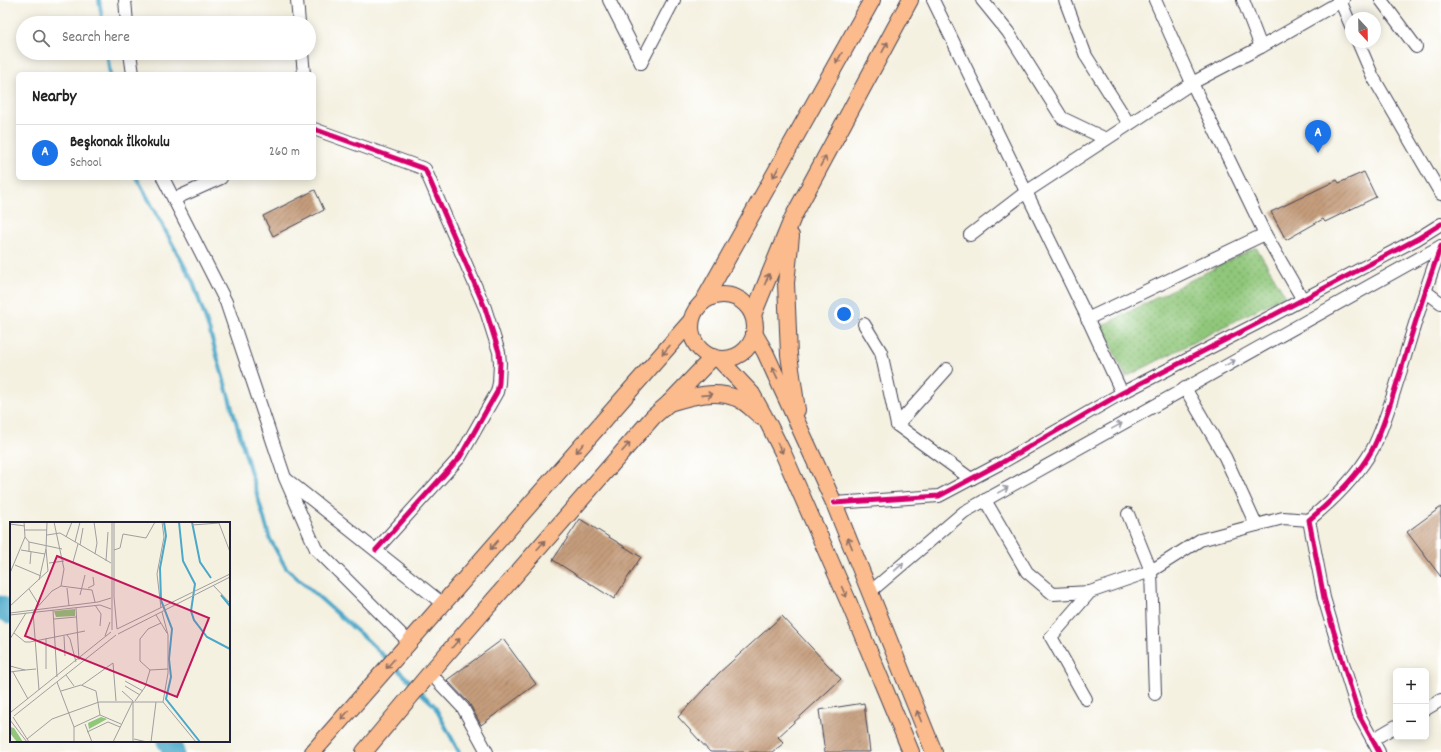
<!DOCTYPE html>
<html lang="en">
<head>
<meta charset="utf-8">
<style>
  body { margin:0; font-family:Dekko,sans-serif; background:#f6f6f6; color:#222 }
  .controls { position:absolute; right:12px; bottom:12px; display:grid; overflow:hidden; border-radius:6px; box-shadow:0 2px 10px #0003 }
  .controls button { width:36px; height:36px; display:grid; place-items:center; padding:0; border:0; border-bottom:1px solid #e0e0e0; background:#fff; color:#222; font:20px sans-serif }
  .compass { position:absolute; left:1345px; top:12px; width:36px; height:36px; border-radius:50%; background:#fff; box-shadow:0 2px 10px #0003; rotate:158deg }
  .you { position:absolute; left:844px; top:314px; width:14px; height:14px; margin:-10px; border:3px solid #fff; border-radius:50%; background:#1a73e8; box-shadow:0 0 0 6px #1a73e833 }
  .badge { display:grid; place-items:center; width:26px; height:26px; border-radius:50%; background:#1a73e8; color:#fff; font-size:13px; font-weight:700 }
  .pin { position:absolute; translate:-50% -33px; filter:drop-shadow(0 1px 2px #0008) }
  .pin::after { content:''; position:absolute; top:21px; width:14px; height:12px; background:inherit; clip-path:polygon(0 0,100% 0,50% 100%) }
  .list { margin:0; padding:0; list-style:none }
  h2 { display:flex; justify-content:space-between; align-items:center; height:52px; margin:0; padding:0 16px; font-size:17px }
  h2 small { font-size:13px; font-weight:400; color:#767676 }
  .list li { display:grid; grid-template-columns:26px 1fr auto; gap:12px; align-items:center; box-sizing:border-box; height:56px; padding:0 16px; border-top:1px solid #e0e0e0 }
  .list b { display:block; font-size:15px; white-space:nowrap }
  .list p { margin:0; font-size:13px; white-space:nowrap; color:#767676 }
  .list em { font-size:13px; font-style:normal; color:#767676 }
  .icon { flex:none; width:22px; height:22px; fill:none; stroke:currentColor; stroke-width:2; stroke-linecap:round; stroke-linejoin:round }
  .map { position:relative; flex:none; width:1441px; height:752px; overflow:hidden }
  .search { position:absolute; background:#fff; box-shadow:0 2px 10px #0003; left:16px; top:16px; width:300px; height:44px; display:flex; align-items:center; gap:10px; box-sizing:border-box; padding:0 14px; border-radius:22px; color:#767676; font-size:15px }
  .panel { position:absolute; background:#fff; box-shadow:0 2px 10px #0003; left:16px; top:72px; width:300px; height:108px; border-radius:6px }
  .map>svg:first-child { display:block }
</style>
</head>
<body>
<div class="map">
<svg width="1441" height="752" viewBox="0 0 1441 752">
  <defs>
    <pattern id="grass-dots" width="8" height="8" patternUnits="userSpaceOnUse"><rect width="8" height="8" fill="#90c77a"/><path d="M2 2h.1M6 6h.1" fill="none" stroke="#75a165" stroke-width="1.8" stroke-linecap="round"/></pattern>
    <pattern id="building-hatch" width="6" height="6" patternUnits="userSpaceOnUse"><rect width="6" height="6" fill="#c59d7c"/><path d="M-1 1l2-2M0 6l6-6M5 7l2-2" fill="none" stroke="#a08067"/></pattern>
  </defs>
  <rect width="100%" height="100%" fill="#fff"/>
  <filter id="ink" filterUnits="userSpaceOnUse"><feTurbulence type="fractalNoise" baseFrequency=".025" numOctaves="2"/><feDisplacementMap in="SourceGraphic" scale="8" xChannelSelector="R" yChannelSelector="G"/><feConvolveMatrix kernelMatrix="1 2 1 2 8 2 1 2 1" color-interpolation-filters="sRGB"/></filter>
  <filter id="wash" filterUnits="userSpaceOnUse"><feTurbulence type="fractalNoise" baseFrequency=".012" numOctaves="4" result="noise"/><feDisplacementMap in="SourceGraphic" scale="16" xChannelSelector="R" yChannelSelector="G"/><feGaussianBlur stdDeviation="0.9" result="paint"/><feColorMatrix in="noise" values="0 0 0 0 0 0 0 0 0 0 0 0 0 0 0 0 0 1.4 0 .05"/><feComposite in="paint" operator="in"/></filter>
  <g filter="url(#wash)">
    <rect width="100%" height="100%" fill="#f4f1e1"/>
    <!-- grass -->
    <polygon fill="url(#grass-dots)" stroke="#59745a" points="1256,247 1285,295 1126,377 1101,326"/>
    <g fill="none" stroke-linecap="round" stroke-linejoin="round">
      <!-- stream -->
      <g stroke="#4ba8c9" stroke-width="4">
        <polyline points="99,0 103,23"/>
        <polyline points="107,53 110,74"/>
        <polyline points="137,178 193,282 210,332 270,539 286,568 367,640 389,661"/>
        <polyline points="394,666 415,686"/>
        <polyline points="419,691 434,705 459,752"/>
      </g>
      <!-- river -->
      <g stroke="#4ba8c9" stroke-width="23">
        <polyline points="0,607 11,613"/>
        <polyline points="168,741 171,744 173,752"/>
      </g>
    </g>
    <g id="blocks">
      <!-- building -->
      <g fill="url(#building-hatch)">
        <polygon points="1364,172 1376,197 1325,222 1323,219 1286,240 1271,212 1337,180 1339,183"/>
        <polygon points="315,190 324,210 273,236 263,216"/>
        <polygon points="1441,507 1441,577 1407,532"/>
        <polygon points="580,519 641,557 614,599 553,560"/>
        <polygon points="782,616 841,679 778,737 784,743 772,752 710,752 678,717 719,673"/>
        <polygon points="503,639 536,684 481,725 469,703 447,680"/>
        <polygon points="864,703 870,752 825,752 819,710"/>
      </g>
    </g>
  </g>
  <g filter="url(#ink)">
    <use href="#blocks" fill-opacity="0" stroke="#424154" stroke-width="1"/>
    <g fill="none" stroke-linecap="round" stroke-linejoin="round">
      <!-- minor casing -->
      <g stroke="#424154" stroke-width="14">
        <g id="minor">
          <polyline points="125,0 127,23"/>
          <polyline points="297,0 299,23"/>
          <polyline points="609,0 641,63"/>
          <polyline points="933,0 1085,313 1122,393"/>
          <polyline points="982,0 1008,32 1062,118 1106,139"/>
          <polyline points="1065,0 1086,56 1129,124"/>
          <polyline points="1155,0 1192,83 1265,234 1303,300"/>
          <polyline points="1243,0 1261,47"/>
          <polyline points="1340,0 1351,26"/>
          <polyline points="1381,0 1416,47"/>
          <polyline points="1358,42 1373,77 1441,194"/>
          <polyline points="130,53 133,74"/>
          <polyline points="302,53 304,74"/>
          <polyline points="641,63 674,0"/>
          <polyline points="314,129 425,169 485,308 499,352 500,363 499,383 497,392 460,457 376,550"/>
          <polyline points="163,178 226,302 285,478 316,549 409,642"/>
          <polyline points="174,199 221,178"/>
          <polyline points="970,235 1026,192 1192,83 1261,47 1343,0"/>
          <polyline points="1425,291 1441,303"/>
          <polyline points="1087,319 1265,234"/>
          <polyline points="864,324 881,352 897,425 971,479"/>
          <polyline points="1185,388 1225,457 1256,525"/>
          <polyline points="897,425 947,369"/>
          <polyline points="286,479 443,604"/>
          <polyline points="985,500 1027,572 1053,594 1090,592 1151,571 1200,540 1283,518 1309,520"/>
          <polyline points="834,503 939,496 1003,462 1122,393 1264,320 1417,239 1441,224"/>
          <polyline points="1128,514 1151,571 1155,694"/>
          <polyline points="870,592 964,512 1441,246"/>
          <polyline points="430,673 463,708 487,752"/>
          <polyline points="1086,699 1051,637 1090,592"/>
          <polyline points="1426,709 1441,700"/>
          <polyline points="1372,740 1396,726"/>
          <path d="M1379,752l-20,-37 -13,-42 -22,-75 -15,-78c24,-20 48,-43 63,-70 13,-25 20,-53 29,-80 12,-41 25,-83 40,-124"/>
        </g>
      </g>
      <!-- major casing -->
      <g stroke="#424154" stroke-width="18">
        <g id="major">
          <polyline points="791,236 786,283 789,355 797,410"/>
          <circle cx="723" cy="327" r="32"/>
          <polyline points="703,302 872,0"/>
          <polyline points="753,315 793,217 910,0"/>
          <polyline points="754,333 765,352 834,503 934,752"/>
          <polyline points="719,359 752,394 768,423 783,453 849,603 911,752"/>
          <path d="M669,403c21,-6 45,-14 67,-5 9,3 18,13 25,19"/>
          <polyline points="313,752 691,321"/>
          <polyline points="364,752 430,673 653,417 669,403 713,357"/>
        </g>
      </g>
      <!-- minor -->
      <use href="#minor" stroke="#fff" stroke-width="12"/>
      <!-- major -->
      <use href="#major" stroke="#fbbb8c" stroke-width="16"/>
      <!-- cycleway casing -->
      <g stroke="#fff" stroke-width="8">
        <g id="cycleway">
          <polyline points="314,129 425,169 485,308 499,352 500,363 499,383 497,392 460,457 376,550"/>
          <polyline points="834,503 939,496 1003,462 1122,393 1264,320 1417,239 1441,224"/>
          <path d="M1379,752l-20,-37 -13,-42 -22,-75 -15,-78c24,-20 48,-43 63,-70 13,-25 20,-53 29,-80 12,-41 25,-83 40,-124"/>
        </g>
      </g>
      <!-- cycleway -->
      <use href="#cycleway" stroke="#d6006c" stroke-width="5"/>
    </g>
    <!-- one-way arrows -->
    <defs><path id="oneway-shaft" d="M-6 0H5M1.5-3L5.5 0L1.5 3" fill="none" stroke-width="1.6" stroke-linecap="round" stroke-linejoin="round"/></defs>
    <g stroke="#8e6e64">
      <use href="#oneway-shaft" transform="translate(885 47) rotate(-62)"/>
      <use href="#oneway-shaft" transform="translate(839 58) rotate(119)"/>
      <use href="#oneway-shaft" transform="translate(823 161) rotate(-62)"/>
      <use href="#oneway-shaft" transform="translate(776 172) rotate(119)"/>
      <use href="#oneway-shaft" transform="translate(767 279) rotate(-68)"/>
      <use href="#oneway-shaft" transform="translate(666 350) rotate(131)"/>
      <use href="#oneway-shaft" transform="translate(775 373) rotate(-115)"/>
      <use href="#oneway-shaft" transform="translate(707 395) rotate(-4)"/>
      <use href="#oneway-shaft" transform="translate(626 447) rotate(-49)"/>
      <use href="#oneway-shaft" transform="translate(580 448) rotate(131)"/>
      <use href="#oneway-shaft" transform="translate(780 448) rotate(63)"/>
      <use href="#oneway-shaft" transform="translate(850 543) rotate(-112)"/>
      <use href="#oneway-shaft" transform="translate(494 545) rotate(131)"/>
      <use href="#oneway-shaft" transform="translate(541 545) rotate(-49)"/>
      <use href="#oneway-shaft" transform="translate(844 592) rotate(66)"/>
      <use href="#oneway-shaft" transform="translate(456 643) rotate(-49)"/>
      <use href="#oneway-shaft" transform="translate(390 664) rotate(131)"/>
      <use href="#oneway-shaft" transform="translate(345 715) rotate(132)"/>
      <use href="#oneway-shaft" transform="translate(919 716) rotate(-112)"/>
    </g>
    <g stroke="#9c9ca7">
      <use href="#oneway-shaft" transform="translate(1230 363) rotate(-29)"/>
      <use href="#oneway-shaft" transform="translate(1117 426) rotate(-29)"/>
      <use href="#oneway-shaft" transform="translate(1003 490) rotate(-29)"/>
      <use href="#oneway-shaft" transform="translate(899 567) rotate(-41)"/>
    </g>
  </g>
  <!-- overview -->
  <g transform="translate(10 522)">
    <rect width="220" height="220" fill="#f4f1e1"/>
    <path d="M65,87v7l-19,1 -2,-6zM91,195l6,2 -18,10 -1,-6zM0,205l4,1 9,14h-6l-7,-9z" fill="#90c77a"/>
    <path fill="none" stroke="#4ba8c9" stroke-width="2" d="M154,0l2,14 -6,32 1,32 11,29 -3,30 2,18 -5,22 34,43M169,0l4,39 12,23 -4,27 3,9 13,17 23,12M182,0l8,40 11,16M211,73l9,11"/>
    <path fill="none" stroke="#a09e9f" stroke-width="1" d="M84,0l3,21 -2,11M102,0v108M104,0v75l3,32M0,2l15,2M182,3l27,-2 11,29M15,8h22M37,13l13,-2 51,30M15,15l4,5v10M56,15l6,-15M19,20l33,7M65,20l5,-20M70,23l3,-17M11,28l24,4M104,28l6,-2 3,-14 23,4 9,-16M96,39l2,-29M63,40l5,-18M39,41l15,-2M20,42l1,-12M5,43l26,11M0,51l15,-36 -1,-15M29,58l7,-31 1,-27M203,63l17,18M51,64l31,4 3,12M57,66l2,18M78,66l6,-3 -1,-8M19,67l10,16M70,73l5,-20M85,83l6,9 -1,12M0,84l38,-35 -2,-22M66,86l3,52M151,86l-4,-34 7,-37 -2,-15M43,88l4,67M152,90l6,23v38l-5,29 33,40M0,91l88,-11 13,-4M0,93l90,-10 11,4M146,93l11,18M44,97l22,-2M107,107l113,-55M4,111l11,9h5l55,-11M108,112l112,-57M57,113l3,4 6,23M54,114l1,20M95,114l5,-14M0,117l16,-26M103,141l3,38M0,144l15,4 11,-1M36,147v-31M140,148l-10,-9v-22l8,-10 13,-6M0,150l15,-2M3,150l15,27M56,153l8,11M115,159l18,10M47,160l17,45M72,163l31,-22M115,164l15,9M29,168l-6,-78 19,-21 9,-5 3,-17 -10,-47M51,169l20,-6 15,6 4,24 -26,12v15M125,179l10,-14 5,-17 18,-1M1,190l100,-80M90,193l21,9M4,194l102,-81M3,195l16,25M0,198l17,22M75,202l7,18M77,210l21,-10 12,5M17,217l25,-20 47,-17h64M124,217l13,3M103,220l20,-41 -11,-10M123,220v-40M141,220l5,-40"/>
    <path fill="#c2185b" fill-opacity="0.15" stroke="#c2185b" stroke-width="2" d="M47,34l152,62 -32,79 -152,-61z"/>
    <rect width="220" height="220" fill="none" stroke="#22223b" stroke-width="2"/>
  </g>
</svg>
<div class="controls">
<button>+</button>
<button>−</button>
</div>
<svg class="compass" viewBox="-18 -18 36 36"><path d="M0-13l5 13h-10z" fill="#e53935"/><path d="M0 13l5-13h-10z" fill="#767676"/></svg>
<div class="you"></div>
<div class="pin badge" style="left:1318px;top:153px">A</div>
<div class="search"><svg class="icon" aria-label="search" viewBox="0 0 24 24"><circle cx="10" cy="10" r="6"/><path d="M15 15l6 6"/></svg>Search here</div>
<section class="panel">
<h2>Nearby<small></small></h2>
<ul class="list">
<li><span class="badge">A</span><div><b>Beşkonak İlkokulu</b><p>School</p></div><em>260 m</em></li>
</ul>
</section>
</div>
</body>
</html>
